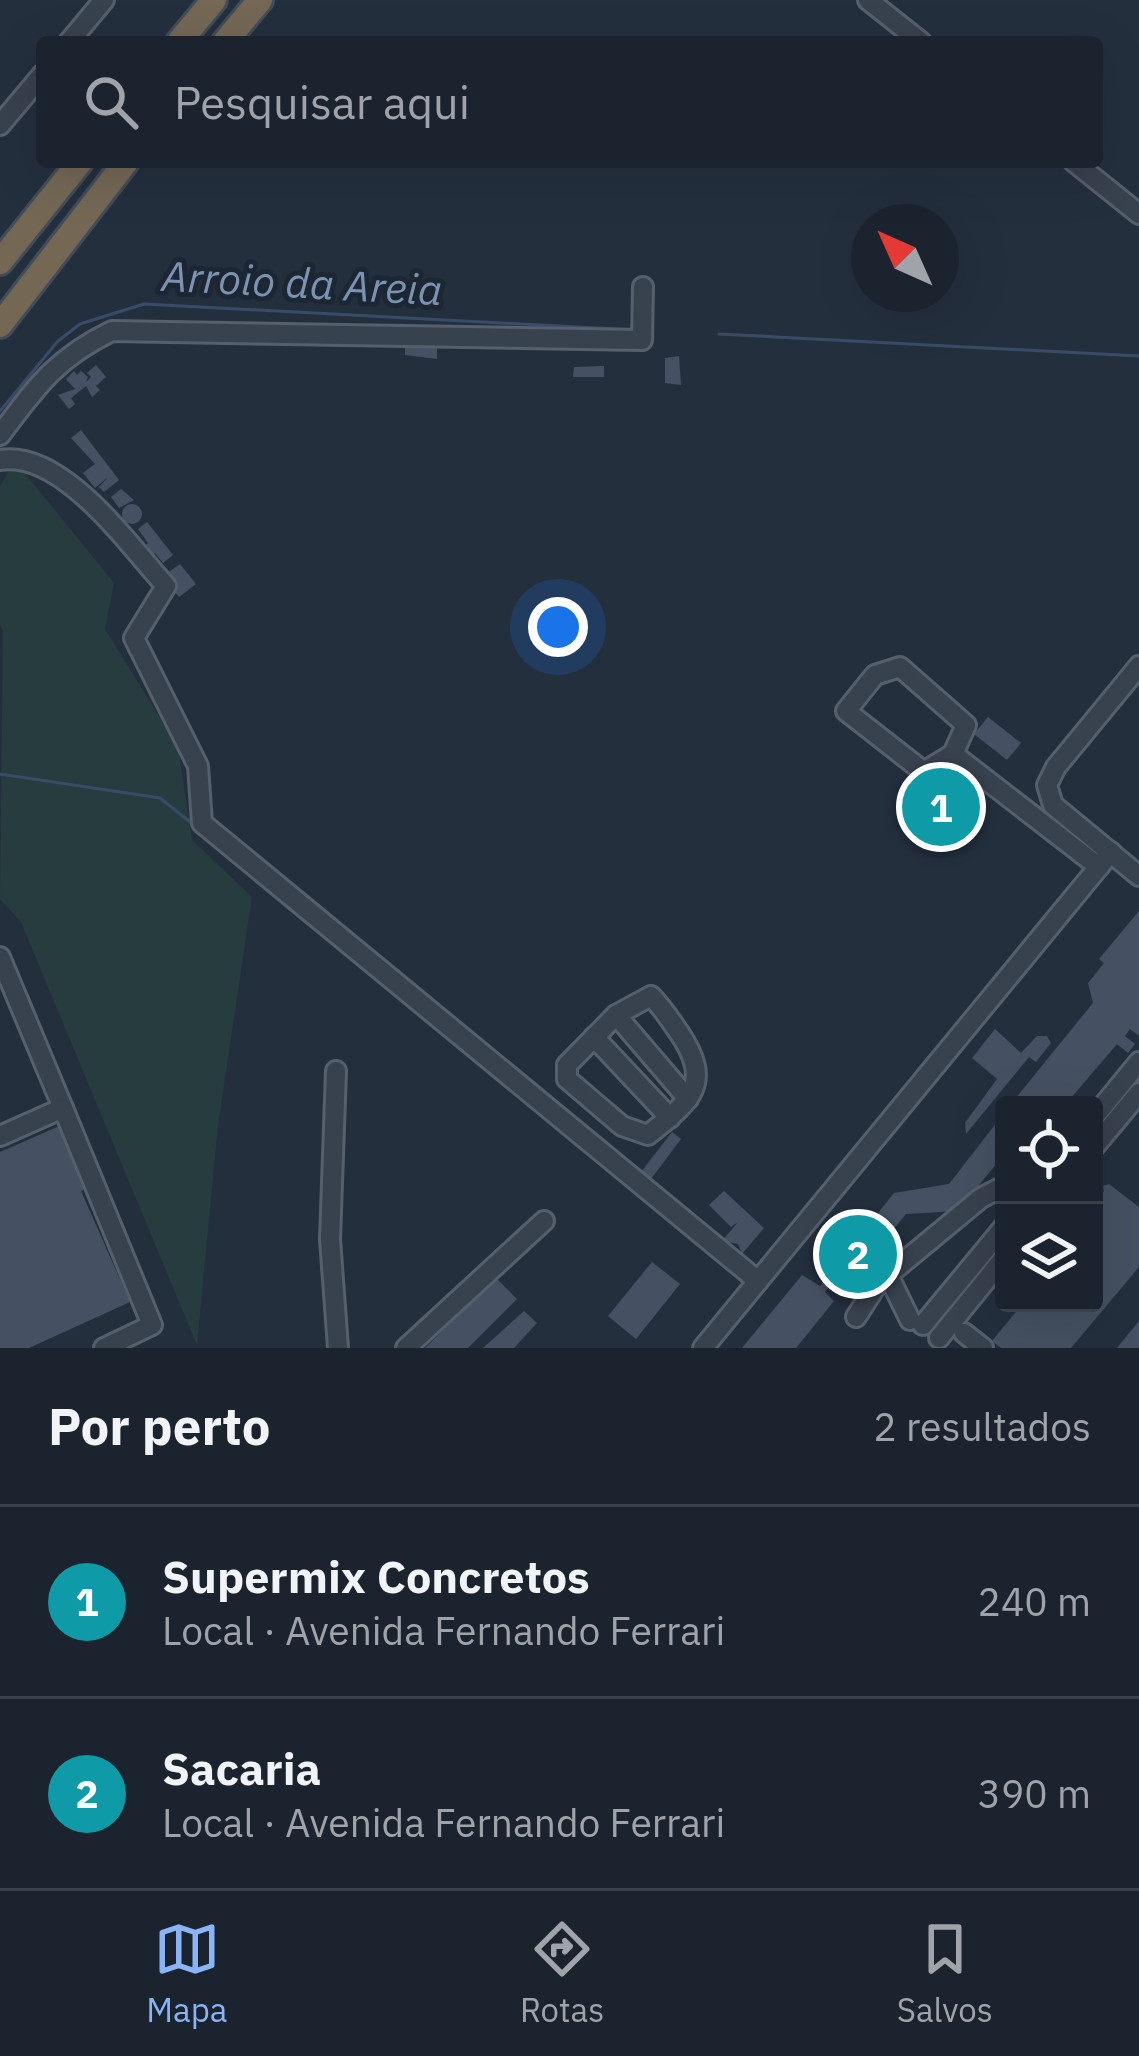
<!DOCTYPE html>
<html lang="pt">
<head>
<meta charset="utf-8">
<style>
  body { margin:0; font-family:"IBM Plex Sans",sans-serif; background:#282f3a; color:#f1f3f6 }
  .controls { position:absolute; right:36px; bottom:36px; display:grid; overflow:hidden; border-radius:12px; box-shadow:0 12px 48px #0002 }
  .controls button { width:108px; height:108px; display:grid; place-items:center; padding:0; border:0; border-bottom:3px solid #39404a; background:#1b232e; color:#f1f3f6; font:60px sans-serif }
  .compass { position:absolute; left:851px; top:204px; width:108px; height:108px; border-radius:50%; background:#1b232e; box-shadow:0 12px 48px #0002; rotate:315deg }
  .you { position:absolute; left:558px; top:627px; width:42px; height:42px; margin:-30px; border:9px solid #fff; border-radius:50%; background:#1a73e8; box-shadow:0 0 0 18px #1a73e833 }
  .badge { display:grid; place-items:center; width:78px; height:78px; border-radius:50%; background:#8ab4f8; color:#fff; font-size:39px; font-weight:700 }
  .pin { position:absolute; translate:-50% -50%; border:6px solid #fff; box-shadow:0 3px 12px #0006 }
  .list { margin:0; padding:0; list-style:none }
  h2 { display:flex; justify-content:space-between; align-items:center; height:156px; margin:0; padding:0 48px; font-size:51px }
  h2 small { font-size:39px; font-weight:400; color:#a0a4aa }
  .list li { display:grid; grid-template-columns:78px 1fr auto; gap:36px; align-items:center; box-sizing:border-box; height:192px; padding:0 48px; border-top:3px solid #39404a }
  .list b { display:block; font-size:45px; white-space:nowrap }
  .list p { margin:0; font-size:39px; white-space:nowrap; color:#a0a4aa }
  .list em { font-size:39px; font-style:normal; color:#a0a4aa }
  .icon { flex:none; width:66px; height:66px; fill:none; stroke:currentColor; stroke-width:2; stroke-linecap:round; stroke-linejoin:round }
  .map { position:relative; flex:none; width:1139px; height:1348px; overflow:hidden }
  .search { position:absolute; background:#1b232e; box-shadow:0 12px 48px #0002; left:36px; right:36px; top:36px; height:132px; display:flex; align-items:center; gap:30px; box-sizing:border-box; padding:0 42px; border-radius:12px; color:#a0a4aa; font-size:45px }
  .sheet { height:540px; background:#1b232e }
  nav { display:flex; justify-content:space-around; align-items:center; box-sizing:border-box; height:168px; border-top:3px solid #39404a; background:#1b232e; font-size:33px; color:#a0a4aa }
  nav a { display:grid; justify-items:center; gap:6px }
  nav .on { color:#8ab4f8 }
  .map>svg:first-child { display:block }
</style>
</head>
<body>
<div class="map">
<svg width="1139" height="1348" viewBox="0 0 1139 1348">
  <rect width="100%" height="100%" fill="#242f3e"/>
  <!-- green -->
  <polygon fill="#263c3f" points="15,461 114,583 105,629 178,747 192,840 252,897 218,1125 197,1345 21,922 0,899 3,631 0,625 0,486"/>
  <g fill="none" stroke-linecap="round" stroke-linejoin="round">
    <!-- stream -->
    <g stroke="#394c67" stroke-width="3">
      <polyline points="719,334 1139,356"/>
      <polyline points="0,411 58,341 80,324 144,304 635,330"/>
      <polyline points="0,774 160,798 194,825"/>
    </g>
  </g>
  <!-- building -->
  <g fill="#455162">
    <polygon points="405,347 437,347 437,359 405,355"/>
    <polygon points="679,356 681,385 665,383 665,358"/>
    <polygon points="96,365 106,377 96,386 100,390 92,397 86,386 71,398 75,404 69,409 58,395 75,389 66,379 74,371 77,375 81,371 88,377 86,382 91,377 87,373"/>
    <polygon points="604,366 604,377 573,377 574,367"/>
    <polygon points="81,430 119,480 104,492 99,487 108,477 95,488 83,473 95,464 71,438"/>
    <polygon points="121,489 134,500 119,508 111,497"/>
    <circle cx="132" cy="514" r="10"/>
    <polygon points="147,522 173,555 163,563 155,553 149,558 142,549 148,543 138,529"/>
    <polygon points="180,564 196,584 179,597 163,576"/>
    <polygon points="988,717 1021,743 1007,760 974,734"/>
    <polygon points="934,782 967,810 948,831 916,804"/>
    <polygon points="1139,911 1139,1036 1130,1029 1125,1036 1135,1044 1128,1053 1117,1044 1065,1105 1010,1105 1093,1003 1088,983 1104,963 1099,959"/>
    <polygon points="995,1029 1021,1053 1037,1036 1047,1036 1051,1043 1036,1062 1029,1057 966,1134 965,1123 997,1079 972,1058"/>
    <polygon points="1004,1113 1004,1162 1001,1158 958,1211 906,1214 840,1296 829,1287 825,1292 834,1301 796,1348 742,1348 802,1275 820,1286 894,1193 949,1184"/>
    <polygon points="64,1124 92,1186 81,1191 130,1302 29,1348 0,1348 0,1152"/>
    <polygon points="672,1132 681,1139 651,1179 641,1172"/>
    <polygon points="1109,1184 1139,1207 1139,1267 1071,1348 1001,1348 992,1341 1023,1303 1094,1303 1094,1217 1100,1209 1098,1193 1104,1192 1103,1186"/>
    <polygon points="724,1191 764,1228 742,1254 738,1244 722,1241 738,1222 731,1227 709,1205"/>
    <polygon points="652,1262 680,1284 636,1339 608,1316"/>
    <polygon points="496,1278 517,1299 468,1348 425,1348"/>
    <polygon points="524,1311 537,1323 514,1348 483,1348"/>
    <polygon points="1139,1321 1139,1348 1117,1348"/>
  </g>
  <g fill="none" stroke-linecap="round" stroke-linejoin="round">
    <!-- minor casing -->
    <g stroke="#565f6c" stroke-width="24">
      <g id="minor">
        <polyline points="868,0 921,42"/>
        <polyline points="69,42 104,0"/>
        <polyline points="0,125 42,75"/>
        <polyline points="1074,162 1139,214"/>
        <path d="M0,435c36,-48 56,-77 112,-104l530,9 1,-53"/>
        <path d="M0,460c62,-11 129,86 166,126l-32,52 64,128 4,57 556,458"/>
        <polyline points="1139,666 1056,767 1047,785 1053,805 1139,876"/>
        <polygon points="900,667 966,725 953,754 924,772 846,711 875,675"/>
        <polyline points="953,754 1099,867"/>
        <polyline points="0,957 63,1108 0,1136"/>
        <path d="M651,996c11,11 20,25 29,38 34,51 9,68 -32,101l-26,-9 -55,-47v-14l49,-50z"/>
        <polyline points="616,1015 688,1099"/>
        <polyline points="594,1037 670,1118"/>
        <polyline points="336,1071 330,1239 338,1348"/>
        <polyline points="63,1108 152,1325 104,1348"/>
        <polyline points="1094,1117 1139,1062"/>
        <polyline points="1094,1147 1139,1093"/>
        <polyline points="856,1317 876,1286 888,1275"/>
        <polyline points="910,1320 888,1275 981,1198 1004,1186"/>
        <polyline points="923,1325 1004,1227"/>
        <polyline points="964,1333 983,1348"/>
        <polyline points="939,1338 1004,1258"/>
        <polyline points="406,1348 544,1221"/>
        <polyline points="703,1348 1111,852"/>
      </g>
    </g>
    <!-- highway casing -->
    <g stroke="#434c59" stroke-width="30">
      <g id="highway">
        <polyline points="179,42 214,0"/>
        <polyline points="225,42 260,0"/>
        <polyline points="0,262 80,162"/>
        <polyline points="0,325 126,162"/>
      </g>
    </g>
    <!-- minor -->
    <use href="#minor" stroke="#38414e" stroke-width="18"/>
    <!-- highway -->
    <use href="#highway" stroke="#746855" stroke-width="24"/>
  </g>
  <g text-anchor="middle" stroke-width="10" stroke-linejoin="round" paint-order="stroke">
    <!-- water labels -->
    <g font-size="42" font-style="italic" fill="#7c92b1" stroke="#1d2633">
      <text transform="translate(302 283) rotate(3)" y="15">Arroio da Areia</text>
    </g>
  </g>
</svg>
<div class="controls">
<button><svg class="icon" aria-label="locate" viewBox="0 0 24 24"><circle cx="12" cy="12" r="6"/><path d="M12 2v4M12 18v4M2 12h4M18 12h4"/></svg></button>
<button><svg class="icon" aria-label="layers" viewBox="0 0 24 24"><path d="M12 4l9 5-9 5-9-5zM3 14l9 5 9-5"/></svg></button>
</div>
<svg class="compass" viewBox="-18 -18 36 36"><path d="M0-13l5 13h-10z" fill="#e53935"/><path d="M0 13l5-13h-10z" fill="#a0a4aa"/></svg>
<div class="you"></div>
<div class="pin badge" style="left:941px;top:807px;background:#0f9aa8">1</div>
<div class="pin badge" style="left:858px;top:1254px;background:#0f9aa8">2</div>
<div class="search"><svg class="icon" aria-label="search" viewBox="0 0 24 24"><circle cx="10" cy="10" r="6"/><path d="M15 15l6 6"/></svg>Pesquisar aqui</div>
</div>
<section class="sheet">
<h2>Por perto<small>2 resultados</small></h2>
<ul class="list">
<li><span class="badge" style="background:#0f9aa8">1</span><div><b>Supermix Concretos</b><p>Local · Avenida Fernando Ferrari</p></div><em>240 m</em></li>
<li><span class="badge" style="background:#0f9aa8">2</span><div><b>Sacaria</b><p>Local · Avenida Fernando Ferrari</p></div><em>390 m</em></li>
</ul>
</section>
<nav>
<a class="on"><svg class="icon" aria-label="map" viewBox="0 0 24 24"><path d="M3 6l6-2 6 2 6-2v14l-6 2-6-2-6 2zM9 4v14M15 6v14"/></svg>Mapa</a>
<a><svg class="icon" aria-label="directions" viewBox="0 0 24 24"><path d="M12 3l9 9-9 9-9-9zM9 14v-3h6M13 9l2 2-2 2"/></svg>Rotas</a>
<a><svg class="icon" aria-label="saved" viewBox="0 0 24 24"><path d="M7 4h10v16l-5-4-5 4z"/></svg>Salvos</a>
</nav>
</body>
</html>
